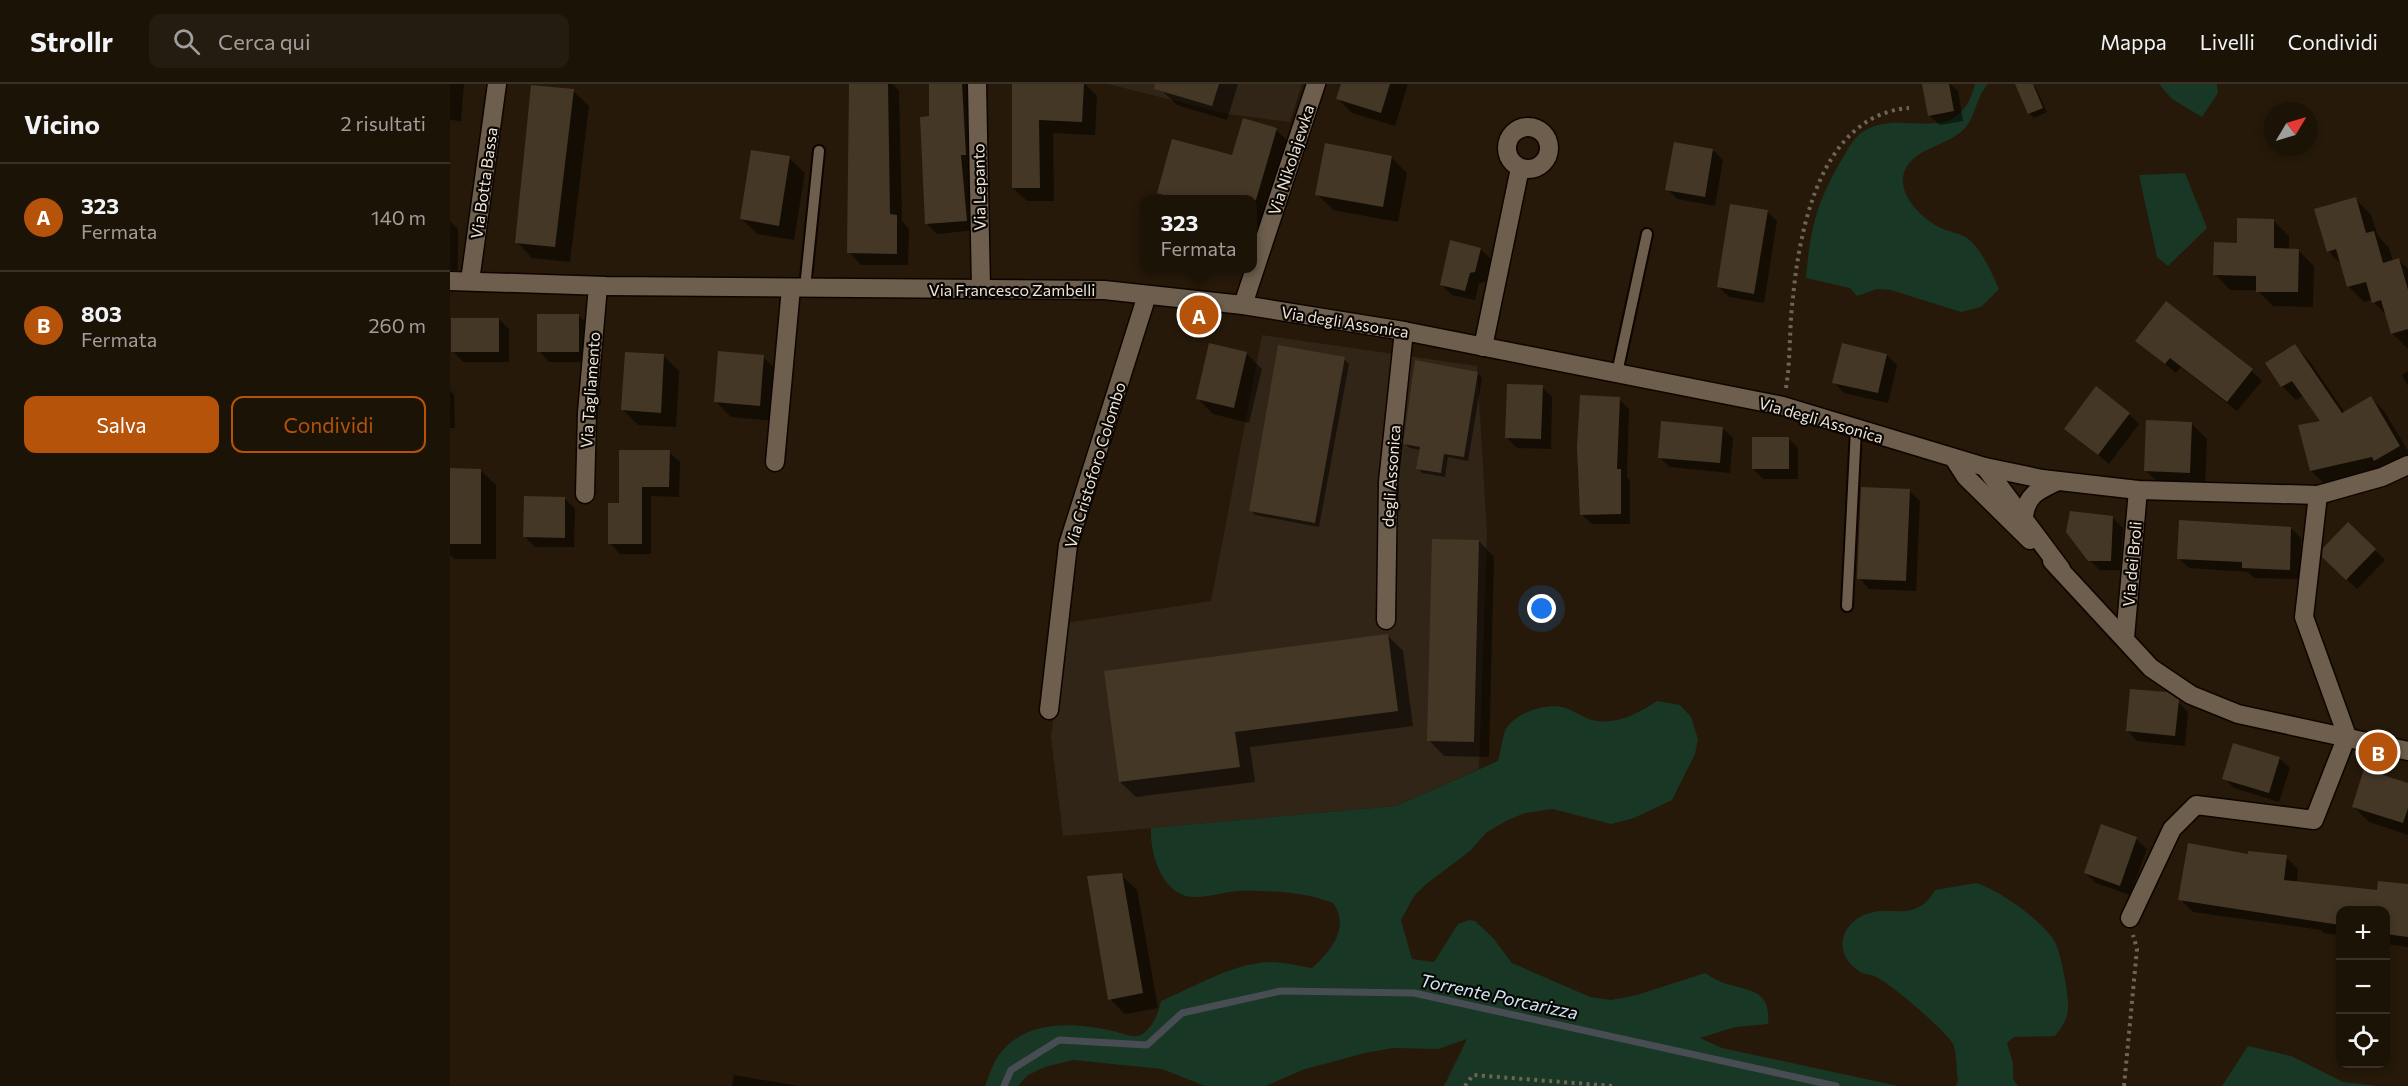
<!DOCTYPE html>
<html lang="it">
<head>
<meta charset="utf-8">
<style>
  body { margin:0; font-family:Commissioner,sans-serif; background:#251c11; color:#f1f3f6 }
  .controls { position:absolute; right:18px; bottom:18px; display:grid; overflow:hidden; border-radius:12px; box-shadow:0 3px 9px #0003 }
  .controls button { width:54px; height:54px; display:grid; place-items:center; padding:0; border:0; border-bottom:2px solid #3a3228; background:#1c1307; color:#f1f3f6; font:30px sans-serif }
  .compass { position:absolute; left:1814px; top:18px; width:54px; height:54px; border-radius:50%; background:#1c1307; box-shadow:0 3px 9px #0003; rotate:52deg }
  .you { position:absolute; left:1092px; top:525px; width:21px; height:21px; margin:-15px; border:4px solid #fff; border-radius:50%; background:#1a73e8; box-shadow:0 0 0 9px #1a73e833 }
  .badge { display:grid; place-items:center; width:39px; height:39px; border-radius:50%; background:#b45309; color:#fff; font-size:20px; font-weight:700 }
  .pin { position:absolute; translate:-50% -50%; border:3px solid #fff; box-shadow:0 2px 6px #0006 }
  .popup { position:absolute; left:690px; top:111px; width:117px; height:78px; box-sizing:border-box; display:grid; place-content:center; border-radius:12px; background:#1c1307; filter:drop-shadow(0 2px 4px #0005); font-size:20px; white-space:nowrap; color:#a09e9b }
  .popup b { font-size:22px; color:#f1f3f6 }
  .popup::after { content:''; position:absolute; left:50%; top:100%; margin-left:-12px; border:12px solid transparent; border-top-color:#1c1307 }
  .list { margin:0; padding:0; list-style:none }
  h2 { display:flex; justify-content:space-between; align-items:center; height:78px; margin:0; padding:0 24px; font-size:26px }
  h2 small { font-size:20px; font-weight:400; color:#a09e9b }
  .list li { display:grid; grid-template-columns:39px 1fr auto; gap:18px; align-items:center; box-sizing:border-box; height:108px; padding:0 24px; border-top:2px solid #3a3228 }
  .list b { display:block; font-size:22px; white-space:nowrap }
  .list p { margin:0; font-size:20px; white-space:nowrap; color:#a09e9b }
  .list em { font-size:20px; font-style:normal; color:#a09e9b }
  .actions { display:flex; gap:12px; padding:18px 24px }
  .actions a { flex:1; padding:14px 0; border:2px solid #b45309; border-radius:12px; text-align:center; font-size:21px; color:#b45309 }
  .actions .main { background:#b45309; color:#fff }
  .icon { flex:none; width:33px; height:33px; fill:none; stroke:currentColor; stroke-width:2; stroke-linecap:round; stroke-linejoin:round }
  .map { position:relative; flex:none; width:1958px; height:1002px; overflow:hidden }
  header { display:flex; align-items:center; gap:36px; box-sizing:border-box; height:84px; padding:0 30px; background:#1c1307; border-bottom:2px solid #3a3228 }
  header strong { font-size:28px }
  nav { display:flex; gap:33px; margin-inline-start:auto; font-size:21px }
  .search { width:420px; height:54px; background:#251c11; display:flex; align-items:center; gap:15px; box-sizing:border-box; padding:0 21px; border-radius:12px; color:#a09e9b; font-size:22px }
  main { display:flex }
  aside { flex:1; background:#1c1307 }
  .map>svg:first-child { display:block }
</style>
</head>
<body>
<header>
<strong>Strollr</strong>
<div class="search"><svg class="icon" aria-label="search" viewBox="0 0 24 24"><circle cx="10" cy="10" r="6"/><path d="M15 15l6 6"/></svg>Cerca qui</div>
<nav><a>Mappa</a><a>Livelli</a><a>Condividi</a></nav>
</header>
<main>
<aside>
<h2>Vicino<small>2 risultati</small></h2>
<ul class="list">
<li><span class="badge">A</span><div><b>323</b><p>Fermata</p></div><em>140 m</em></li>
<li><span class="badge">B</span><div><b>803</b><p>Fermata</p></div><em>260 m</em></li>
</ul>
<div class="actions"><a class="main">Salva</a><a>Condividi</a></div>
</aside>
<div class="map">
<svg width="1958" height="1002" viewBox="0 0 1958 1002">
  <rect width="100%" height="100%" fill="#261909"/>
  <!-- industrial -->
  <g fill="#302517">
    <polygon points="658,0 852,0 840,38 778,30"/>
    <polygon points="812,251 1027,282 1037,449 1029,685 946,722 613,752 601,653 616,539 761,517"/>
  </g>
  <!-- green -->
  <g fill="#183725">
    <path d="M1525,0h13c-12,13 -12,32 -23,44 -16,18 -50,19 -60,42 -10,23 17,49 36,58 8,4 19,5 26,10 15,11 24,34 32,51l-18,18 -20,5 -70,-22 -14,-1 -20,7 -7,-8 -44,-10c4,-47 10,-73 33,-114 6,-9 12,-23 21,-30 40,-31 97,20 115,-50z"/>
    <polygon points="1709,0 1767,0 1768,9 1752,33 1722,15"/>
    <polygon points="1735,89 1757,144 1718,182 1707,173 1689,91"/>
    <path d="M1207,617l23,4 11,12 7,22 -3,15 -23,46 -38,18 -23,6 -58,-15 -28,4 -17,7 -21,12 -17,19 -45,34 -11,11 -13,24 11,39 22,3 24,-38 11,-4 6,1 18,17 19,25 78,34 21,3 26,-5 68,-22c7,4 14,9 22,11 25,7 44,7 41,40l-33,3 -35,11 22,10 176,38h-454l23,-47 -29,10 -45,-1 -28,5 -63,17 -36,16h-61l-43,-17 -89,-9 -28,7 -17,8 -10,11h-33c4,-9 7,-21 13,-30 26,-37 76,-34 115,-25 9,2 23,9 31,2 10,-8 14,-20 17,-32 36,-15 69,-37 109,-39 14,0 29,4 42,6 18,-16 39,-41 21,-65 -27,-11 -65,-13 -95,-12 -16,1 -40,10 -55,4 -24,-10 -33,-44 -32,-67l245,-22 102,-45c3,-9 3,-18 6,-27 6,-20 40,-31 58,-27 10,2 19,10 30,13 23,6 47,-7 65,-19z"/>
    <path d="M1526,799c23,7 64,36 78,57 6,9 15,55 14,67 0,12 -6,20 -13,29l-41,1 -7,6 6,20v16l5,7h-62l2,-6c-2,-10 -1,-27 -5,-36 -7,-13 -63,-61 -77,-67 -5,-3 -12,-2 -17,-6 -29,-19 -17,-53 15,-59 12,-3 25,1 37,-2 12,-3 18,-10 24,-20z"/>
    <polygon points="1798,962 1841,972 1893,998 1928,1002 1772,1002"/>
  </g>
  <!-- shadow -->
  <g fill="#0007">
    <polygon points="0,0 14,0 11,37 0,36"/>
    <polygon points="401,0 443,0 449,7 452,137 459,145 458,181 411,181 399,168"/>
    <polygon points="480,0 527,0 526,146 487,150 477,140"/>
    <polygon points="564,0 635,0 647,12 645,51 603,49 604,117 577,117 563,104"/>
    <polygon points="712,0 788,0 777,36 727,21 711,6"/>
    <polygon points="892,0 958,0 945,42 902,29 888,15"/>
    <polygon points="1481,0 1500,0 1508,7 1513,37 1490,41 1479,31"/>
    <polygon points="1574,0 1585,2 1597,28 1584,34 1579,29"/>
    <polygon points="123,7 139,22 120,178 82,174 67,158"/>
    <polygon points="826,46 840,59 803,183 803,116 716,116 709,109 783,73"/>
    <polygon points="1263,66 1273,76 1265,122 1227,115 1217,105"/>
    <polygon points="941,73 957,89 948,138 883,126 867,110"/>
    <polygon points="339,74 355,89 344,156 307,150 292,135"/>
    <polygon points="1906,115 1921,131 1928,152 1939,164 1943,177 1949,176 1958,185 1958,265 1942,249 1937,232 1922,216 1914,218 1899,203 1892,181 1878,167"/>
    <polygon points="1317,127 1327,137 1314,219 1279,213 1269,203"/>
    <polygon points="0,137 8,145 8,186 0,186"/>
    <polygon points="1824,137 1839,152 1839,166 1848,166 1864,182 1863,223 1823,222 1807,206 1780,206 1765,190 1788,160"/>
    <polygon points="1030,165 1041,175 1035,198 1029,199 1025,216 1002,211 992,201"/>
    <polygon points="129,232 139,242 139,278 99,278 89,267"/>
    <polygon points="49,235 59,245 59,278 13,278 3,267"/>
    <polygon points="1687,257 1802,287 1812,297 1787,327 1731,283 1726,289"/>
    <polygon points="1845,262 1859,276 1895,329 1921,314 1934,327 1958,367 1958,379 1875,400 1861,387 1873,338 1854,311 1846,316 1832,302"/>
    <polygon points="796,269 812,285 799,339 763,330 747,314"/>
    <polygon points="1437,271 1447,281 1438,319 1394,309 1384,298"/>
    <polygon points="214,272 229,287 226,343 188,341 172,325"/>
    <polygon points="313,273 329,288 325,337 281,333 266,318"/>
    <polygon points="894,275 899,280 869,443 805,431 801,426"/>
    <polygon points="1958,287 1958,302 1952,291"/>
    <polygon points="1028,289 1032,294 1018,377 998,373 995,393 972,389 968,384 971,366 960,364 955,360"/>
    <polygon points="1092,303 1102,313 1101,365 1067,364 1057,354"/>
    <polygon points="0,306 4,311 5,344 0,344"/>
    <polygon points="1169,315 1179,325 1177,393 1180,396 1180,440 1142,440 1131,430"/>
    <polygon points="1679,330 1689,340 1659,380 1616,344"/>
    <polygon points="1741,339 1757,355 1755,404 1711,401 1695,386"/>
    <polygon points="1272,344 1283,354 1280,389 1220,383 1209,373"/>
    <polygon points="1338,354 1348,364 1348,395 1313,395 1303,385"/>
    <polygon points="219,368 230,378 229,413 201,412 201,470 170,470 160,459 170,420"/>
    <polygon points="0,386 30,386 46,401 46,475 4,475 0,471"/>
    <polygon points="1460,407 1470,417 1466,507 1419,505 1409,494"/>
    <polygon points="115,415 125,425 124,463 85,463 75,453"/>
    <polygon points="1662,433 1673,444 1670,486 1650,486 1639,476"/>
    <polygon points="1898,440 1935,476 1907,505 1874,473"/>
    <polygon points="1841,444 1851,454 1850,495 1804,494 1798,488 1739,484 1729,474"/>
    <polygon points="1029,457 1044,473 1039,673 994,672 979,656"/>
    <polygon points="937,551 953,567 963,642 800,663 805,698 686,713 670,698"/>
    <polygon points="1728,618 1738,628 1735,662 1687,657 1677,646"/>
    <polygon points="1829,674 1840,684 1829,718 1784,704 1774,694"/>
    <polygon points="1958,700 1958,751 1919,738 1904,723"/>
    <polygon points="1686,755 1697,765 1680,811 1646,799 1635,789"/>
    <polygon points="1799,772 1836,773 1848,785 1847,799 1928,807 1958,801 1958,863 1936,860 1936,826 1890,826 1890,851 1874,849 1871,846 1743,828 1730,815"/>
    <polygon points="671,791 687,806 708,924 675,930 660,915"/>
    <polygon points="284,991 348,1002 282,1002"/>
  </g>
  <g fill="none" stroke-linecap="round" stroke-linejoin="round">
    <!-- stream -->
    <polyline stroke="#474d53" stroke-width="7" points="554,1002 561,986 609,956 697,961 732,929 831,907 964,909 1386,1002"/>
  </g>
  <!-- building -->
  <g fill="#453726">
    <polygon points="399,0 438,0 440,130 447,131 447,170 397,169"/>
    <polygon points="479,0 512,0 516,71 511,71 517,137 475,140 470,33 479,32"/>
    <polygon points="562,0 634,0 632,38 589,36 590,104 562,104"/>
    <polygon points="705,0 769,0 762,22 704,5"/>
    <polygon points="891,0 940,0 931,29 886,15"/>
    <polygon points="1472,0 1499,0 1504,27 1478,32"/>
    <polygon points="1565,0 1583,0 1593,24 1578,30"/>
    <polygon points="81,1 124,5 105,163 65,159"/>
    <polygon points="793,34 827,44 806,116 728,116 707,109 722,55 782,71"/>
    <polygon points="1224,58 1263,65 1255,113 1215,106"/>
    <polygon points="875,59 942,72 933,123 865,111"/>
    <polygon points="301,66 340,72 329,142 290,135"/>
    <polygon points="1906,113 1916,149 1924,147 1933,179 1949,174 1958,206 1958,245 1941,250 1931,216 1922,219 1916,198 1897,203 1886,165 1877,168 1864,125"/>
    <polygon points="1280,120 1318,126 1304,210 1267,203"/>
    <polygon points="1787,134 1824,135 1824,164 1849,165 1848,208 1806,208 1806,192 1763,191 1764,158 1787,159"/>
    <polygon points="1000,156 1031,164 1025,188 1020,189 1015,207 990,201"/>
    <polygon points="1716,217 1803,285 1777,318 1720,274 1715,280 1685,257"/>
    <rect x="87" y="230" width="42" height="38"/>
    <rect x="1" y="234" width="48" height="34"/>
    <polygon points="759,259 797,268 784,324 746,315"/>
    <polygon points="1392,259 1437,270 1428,309 1382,299"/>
    <polygon points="1845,260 1892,329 1921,312 1950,362 1924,377 1922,373 1860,387 1848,341 1870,337 1842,297 1831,303 1815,279"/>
    <polygon points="828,261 895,273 865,439 799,427"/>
    <polygon points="268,267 314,271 310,322 264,318"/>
    <polygon points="175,268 214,270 211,329 171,326"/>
    <polygon points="965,276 1028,288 1014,373 994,370 991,389 966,385 970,363 953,360"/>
    <polygon points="1057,300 1093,301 1091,355 1055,354"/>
    <polygon points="1646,302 1680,329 1648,371 1614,345"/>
    <polygon points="1130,311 1170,313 1167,385 1171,385 1171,430 1130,431 1127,363"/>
    <polygon points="1696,336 1742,338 1740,389 1694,387"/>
    <polygon points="1211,337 1273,343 1270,379 1208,374"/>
    <rect x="1302" y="353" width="37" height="32"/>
    <polygon points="169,366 220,366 219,403 192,403 192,460 158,460 158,419 169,419"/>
    <polygon points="0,384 31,385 31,460 0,460"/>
    <polygon points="1411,403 1460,405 1456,497 1407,495"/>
    <polygon points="74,412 115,413 115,454 73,453"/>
    <polygon points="1620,427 1663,432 1661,477 1638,477 1616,448"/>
    <polygon points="1729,436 1841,443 1840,486 1792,484 1792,478 1727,475"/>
    <polygon points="1898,438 1926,465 1896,496 1872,473 1873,464"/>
    <polygon points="982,455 1029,456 1024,658 977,657"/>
    <polygon points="938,550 948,627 785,648 790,683 669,698 654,587"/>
    <polygon points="1680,605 1717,608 1729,616 1725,652 1676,647"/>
    <polygon points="1783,659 1830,673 1819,709 1772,695"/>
    <polygon points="1914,685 1958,699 1958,724 1953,739 1902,723"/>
    <polygon points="1651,740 1687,753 1670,802 1634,789"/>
    <polygon points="1738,759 1798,770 1798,767 1837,771 1834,796 1927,806 1928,797 1958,800 1958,853 1935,850 1935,826 1890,826 1890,841 1728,816"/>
    <polygon points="672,789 693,909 658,916 637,792"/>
  </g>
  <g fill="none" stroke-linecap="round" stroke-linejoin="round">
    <!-- lane casing -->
    <g stroke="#0e0500" stroke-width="14">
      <g id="lane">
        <polyline points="355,204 369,67"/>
        <polyline points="1167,289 1197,150"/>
        <polyline points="1397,522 1406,345"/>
      </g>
    </g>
    <!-- street casing -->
    <g stroke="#0e0500" stroke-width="21">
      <g id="street">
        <polyline points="527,0 531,205"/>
        <circle cx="1078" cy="64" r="21"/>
        <polyline points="20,197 47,0"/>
        <polyline points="793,221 866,0"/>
        <polyline points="1033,263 1070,84"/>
        <polyline points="325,378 341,204"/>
        <polyline points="1535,383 1592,395 1688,406 1868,411 1932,393 1958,381"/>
        <polyline points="135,410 137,329 148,202"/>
        <polyline points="936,536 938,398 954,247"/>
        <polyline points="1675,554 1688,406"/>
        <polyline points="599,626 618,461 697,211"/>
        <polyline points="1680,834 1722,745 1746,721 1864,736 1897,652 1854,533 1868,411"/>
      </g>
    </g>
    <!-- secondary casing -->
    <g stroke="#0e0500" stroke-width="21">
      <g id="secondary">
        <polyline points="0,197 156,202 654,206 793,221 954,247 1333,322 1535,383 1611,485"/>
        <polyline points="1505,376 1516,393 1580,456"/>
        <path d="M1574,432c3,-22 15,-26 34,-35"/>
        <polyline points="1602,477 1701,584 1741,611 1788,630 1958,667"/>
      </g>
    </g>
    <!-- path -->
    <g stroke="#6f6456" stroke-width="4" stroke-dasharray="3 4.5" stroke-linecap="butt">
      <path d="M1336,304c5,-31 3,-61 7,-91 7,-72 29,-182 116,-189"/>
      <polyline points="1015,1002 1023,991 1163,1002"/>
      <polyline points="1674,1002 1687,865 1683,851"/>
    </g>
    <!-- lane -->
    <use href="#lane" stroke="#6d5e4d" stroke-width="10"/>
    <!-- street -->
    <use href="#street" stroke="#6d5e4d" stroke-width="18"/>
    <!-- secondary -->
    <use href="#secondary" stroke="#6d5e4d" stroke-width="18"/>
  </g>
  <g text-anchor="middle" stroke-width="4.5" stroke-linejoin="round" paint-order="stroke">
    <!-- street labels -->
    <g font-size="16" fill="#ece3d9" stroke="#0a0602">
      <text transform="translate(841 76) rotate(-72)" y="6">Via Nikolajewka</text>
      <text transform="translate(34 99) rotate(-82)" y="6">Via Botta Bassa</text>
      <text transform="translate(529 103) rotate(-91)" y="6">Via Lepanto</text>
      <text x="562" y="212">Via Francesco Zambelli</text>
      <text transform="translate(895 238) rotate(9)" y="6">Via degli Assonica</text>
      <text transform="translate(140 306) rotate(-86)" y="6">Via Tagliamento</text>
      <text transform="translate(1371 336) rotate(16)" y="6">Via degli Assonica</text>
      <text transform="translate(645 381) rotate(-73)" y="6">Via Cristoforo Colombo</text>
      <text transform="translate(941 392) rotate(-86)" y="6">degli Assonica</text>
      <text transform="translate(1682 480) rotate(-85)" y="6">Via dei Broli</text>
    </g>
    <!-- water labels -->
    <g font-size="18" font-style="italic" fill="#cee7fb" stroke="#0a0602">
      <text transform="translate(1049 913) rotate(12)" y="6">Torrente Porcarizza</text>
    </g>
  </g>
</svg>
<div class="controls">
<button>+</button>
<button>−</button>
<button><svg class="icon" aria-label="locate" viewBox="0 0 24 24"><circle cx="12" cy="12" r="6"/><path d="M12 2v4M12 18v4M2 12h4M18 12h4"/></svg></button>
</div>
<svg class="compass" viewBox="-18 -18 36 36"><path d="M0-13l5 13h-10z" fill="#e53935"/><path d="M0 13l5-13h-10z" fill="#a09e9b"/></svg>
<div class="you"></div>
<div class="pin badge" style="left:749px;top:231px">A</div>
<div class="popup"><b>323</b>Fermata</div>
<div class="pin badge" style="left:1928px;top:668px">B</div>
</div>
</main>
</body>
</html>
